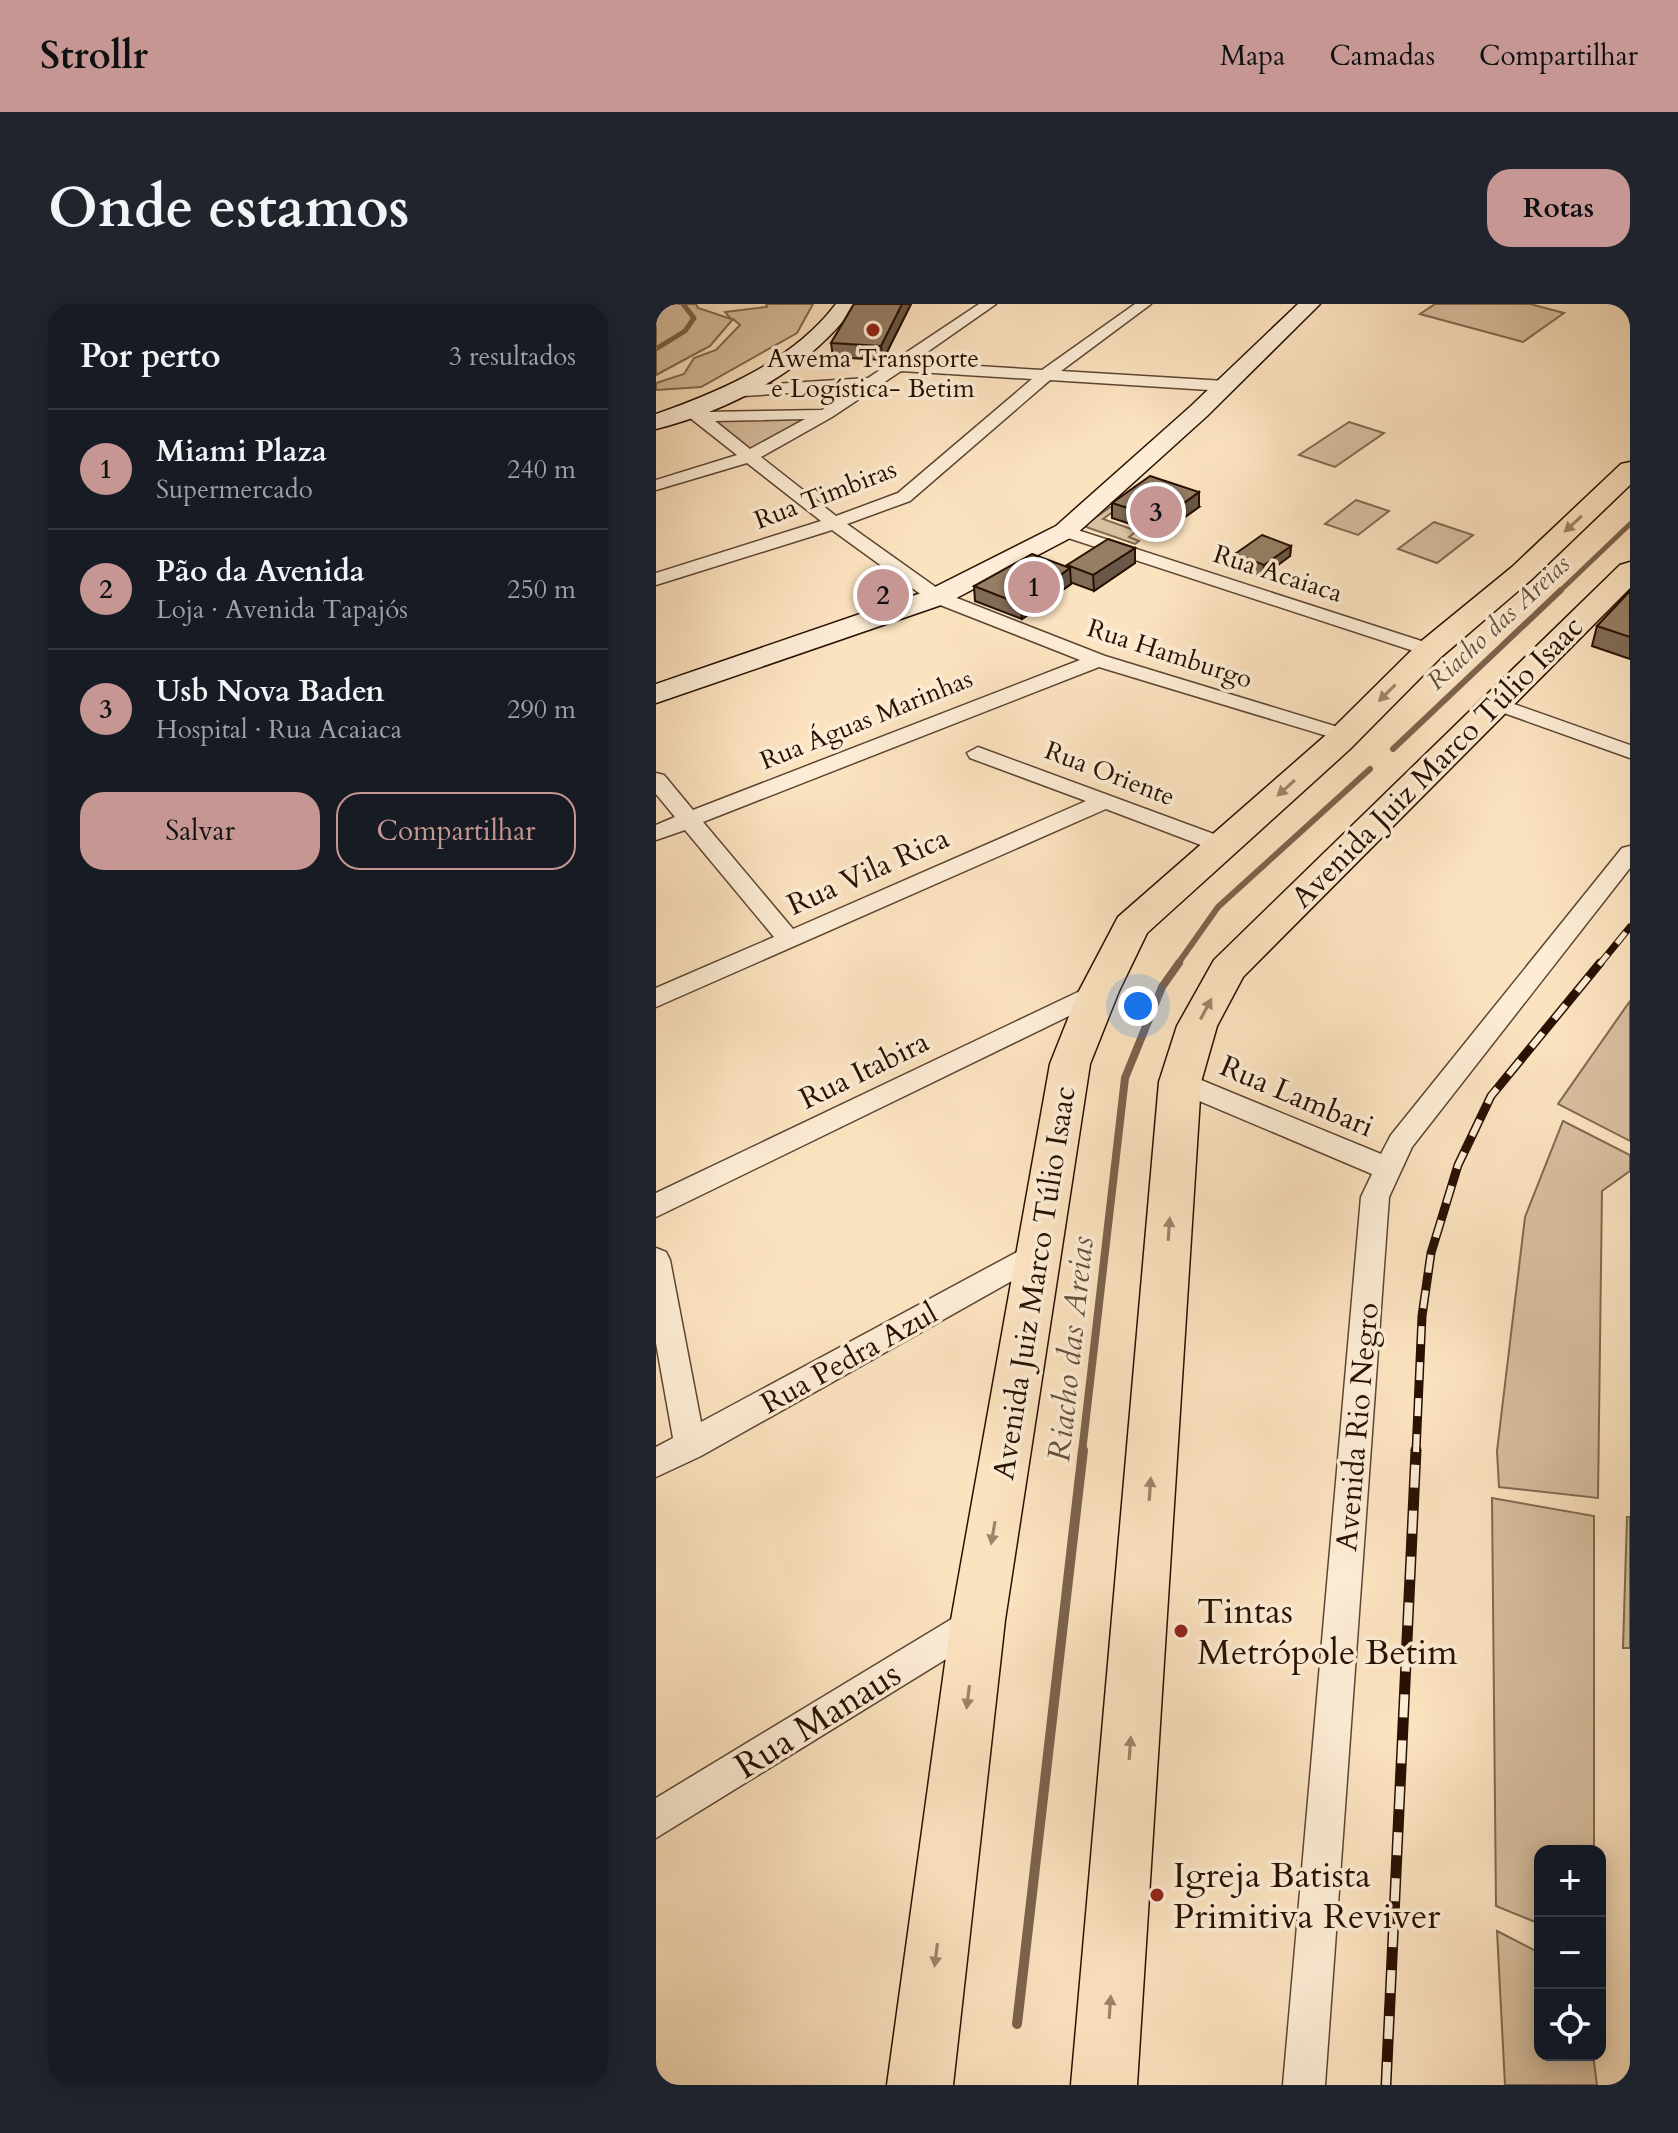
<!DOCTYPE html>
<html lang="pt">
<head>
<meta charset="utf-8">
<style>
  body { margin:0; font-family:Cardo,serif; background:#20242c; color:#f1f3f6 }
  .controls { position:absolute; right:24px; bottom:24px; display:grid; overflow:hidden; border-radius:16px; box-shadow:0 4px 20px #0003 }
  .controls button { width:72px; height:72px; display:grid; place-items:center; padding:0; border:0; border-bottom:2px solid #363941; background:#171b24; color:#f1f3f6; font:40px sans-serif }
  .you { position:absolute; left:482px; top:702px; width:28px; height:28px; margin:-20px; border:6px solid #fff; border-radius:50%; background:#1a73e8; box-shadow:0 0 0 12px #1a73e833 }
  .badge { display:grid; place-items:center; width:52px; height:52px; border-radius:50%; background:#c59692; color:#111; font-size:26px; font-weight:700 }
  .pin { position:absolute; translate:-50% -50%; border:4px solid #fff; box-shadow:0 2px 8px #0006 }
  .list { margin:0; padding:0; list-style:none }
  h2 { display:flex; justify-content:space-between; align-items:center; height:104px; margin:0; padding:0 32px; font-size:34px }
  h2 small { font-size:26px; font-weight:400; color:#9ea1a6 }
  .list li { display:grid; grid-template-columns:52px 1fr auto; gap:24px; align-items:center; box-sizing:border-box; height:120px; padding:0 32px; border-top:2px solid #363941 }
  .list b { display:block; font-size:30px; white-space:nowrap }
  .list p { margin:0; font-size:26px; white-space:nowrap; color:#9ea1a6 }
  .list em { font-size:26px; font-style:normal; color:#9ea1a6 }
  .actions { display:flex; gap:16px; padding:24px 32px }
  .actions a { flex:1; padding:18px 0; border:2px solid #c59692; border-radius:24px; text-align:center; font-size:28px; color:#c59692 }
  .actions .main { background:#c59692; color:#111 }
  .icon { flex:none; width:44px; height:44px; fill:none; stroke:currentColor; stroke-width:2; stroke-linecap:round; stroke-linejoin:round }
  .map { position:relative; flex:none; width:974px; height:1781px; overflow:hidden; border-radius:24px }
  header { display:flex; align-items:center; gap:48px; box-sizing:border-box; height:112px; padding:0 40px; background:#c59692; color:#111 }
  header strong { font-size:38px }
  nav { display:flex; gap:44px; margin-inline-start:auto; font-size:28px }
  .intro { display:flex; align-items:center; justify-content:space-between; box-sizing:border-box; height:192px; padding:0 48px }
  h1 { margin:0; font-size:56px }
  .button { padding:20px 36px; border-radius:24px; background:#c59692; color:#111; font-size:28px; font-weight:700 }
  main { display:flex; gap:48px; padding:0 48px }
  aside { flex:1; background:#171b24; border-radius:24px; box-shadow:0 4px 20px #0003 }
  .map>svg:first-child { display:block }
</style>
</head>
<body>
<header>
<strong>Strollr</strong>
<nav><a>Mapa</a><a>Camadas</a><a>Compartilhar</a></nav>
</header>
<div class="intro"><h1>Onde estamos</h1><a class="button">Rotas</a></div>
<main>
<aside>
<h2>Por perto<small>3 resultados</small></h2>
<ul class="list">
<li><span class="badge">1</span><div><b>Miami Plaza</b><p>Supermercado</p></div><em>240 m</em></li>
<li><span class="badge">2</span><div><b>Pão da Avenida</b><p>Loja · Avenida Tapajós</p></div><em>250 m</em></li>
<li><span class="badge">3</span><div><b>Usb Nova Baden</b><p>Hospital · Rua Acaiaca</p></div><em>290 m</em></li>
</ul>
<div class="actions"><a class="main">Salvar</a><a>Compartilhar</a></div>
</aside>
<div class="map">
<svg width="974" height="1781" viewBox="0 0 974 1781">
  <rect width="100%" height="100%" fill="#fce3c0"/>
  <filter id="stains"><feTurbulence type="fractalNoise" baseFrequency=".0025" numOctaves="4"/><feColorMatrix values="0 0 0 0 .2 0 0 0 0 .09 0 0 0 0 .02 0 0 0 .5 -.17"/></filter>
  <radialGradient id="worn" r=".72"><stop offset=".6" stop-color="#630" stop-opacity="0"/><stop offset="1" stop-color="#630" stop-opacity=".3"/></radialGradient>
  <!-- green -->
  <g fill="#d8bfa0" stroke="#806851" stroke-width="2">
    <polygon points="0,0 40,0 42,4 75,15 69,8 111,3 110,0 157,0 141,29 45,83 0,86 0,79 28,70 38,54 60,46 84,21 77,15 54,42 0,71"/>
    <polygon points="779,0 874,0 908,9 867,38 764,10"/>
    <polygon points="158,113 94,149 52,115"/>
    <polygon points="693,118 728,129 679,163 643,151"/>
    <polygon points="482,184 487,186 447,215 481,227 473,233 483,237 479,240 427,222"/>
    <polygon points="700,196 733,207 702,231 669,220"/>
    <polygon points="778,218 817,231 781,259 742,245"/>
    <polygon points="974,697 974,837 902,800"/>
    <polygon points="907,817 974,851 974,867 946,887 942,1194 843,1183 841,1147 869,913"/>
    <polygon points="836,1194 938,1212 938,1547 884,1547 884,1620 840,1602"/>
    <polygon points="971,1213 974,1213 974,1344 967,1344"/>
    <polygon points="841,1627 884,1649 884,1751 937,1751 941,1781 849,1781"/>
  </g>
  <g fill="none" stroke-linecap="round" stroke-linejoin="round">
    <!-- stream-far3 -->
    <g stroke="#7c634d" stroke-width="5">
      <polyline points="0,45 29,27 38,14 27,0"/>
      <polyline points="903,288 974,220"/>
    </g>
    <!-- stream-far2 -->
    <g stroke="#7c634d" stroke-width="6">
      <polyline points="737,445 905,286"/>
      <polyline points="521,661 562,603 714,465"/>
    </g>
    <!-- stream-far1 -->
    <polyline stroke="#7c634d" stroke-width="8" points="426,1148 469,774 506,683 523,659"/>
    <!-- stream -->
    <polyline stroke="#7c634d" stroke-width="10" points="361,1720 427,1146"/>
    <!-- street casing -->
    <g stroke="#5d4532" stroke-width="3">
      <g id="street">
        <path d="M323,0h17l-83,58 129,8 93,-66h16l-90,67 164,10 8,5 -8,5 -175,-11 -140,121 -63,23 97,69 161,63 246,75 3,4 -10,6 -7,-2 -238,-72 -396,155 90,107 293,-128 -116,-43 -3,-5 11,-6 252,93 3,5 -3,5h-16l-108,-41 -450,198v-19l118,-51 -89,-107 -29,10v-15l19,-8 -19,-23v-21l8,2 29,35 387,-150 -150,-59 -98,-71 -176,55v-12l165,-52 -74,-58 -91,27v-10l81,-25 -52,-41v-6h12l5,4 120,-2 31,-21 -125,8 -8,-5 8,-5 140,-9zM245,67l131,8 -134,114 -62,23 -75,-59 71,-40zM149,115l-55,30 -35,-28z"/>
        <polygon points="409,222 781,342 784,346 774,352 767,350 403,231 400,227"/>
        <polygon points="841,394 974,441 974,454 834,404 831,400 834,396"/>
        <polygon points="974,542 974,564 756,843 733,893 669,1781 627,1781 705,893 716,870 515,785 511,778 515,771 524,768 533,771 725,850 735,831 966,544"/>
        <polygon points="443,678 452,681 455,687 452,693 0,913 0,889"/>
        <polygon points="385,935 395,939 399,947 395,955 45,1152 0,1173 0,1143 17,1134 0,1039 0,944 10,948 14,956 45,1118"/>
        <polygon points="322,1299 334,1304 339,1316 334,1328 0,1534 0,1494"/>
      </g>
    </g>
    <!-- secondary casing -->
    <g stroke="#281002" stroke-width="3">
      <g id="secondary">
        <path d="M180,0h20c-44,64 -125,106 -200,125v-15c65,-23 137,-53 180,-110z"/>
        <polygon points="642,0 664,0 551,112 418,232 291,299 0,399 0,380 271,287 400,222 535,102"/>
      </g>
    </g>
    <!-- primary casing -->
    <g stroke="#281002" stroke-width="3">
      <g id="primary">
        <polygon points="974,158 974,181 876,275 785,353 694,445 491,629 463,687 434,760 349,1316 297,1781 231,1781 295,1316 394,760 423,687 462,613 670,431 763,339 856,263 965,160"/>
        <polygon points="974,258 974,284 587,673 561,722 545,778 481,1781 415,1781 503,778 521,722 558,656 964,261"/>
      </g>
    </g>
    <!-- street -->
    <use href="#street" fill="#fdedd6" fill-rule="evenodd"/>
    <!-- secondary -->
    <use href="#secondary" fill="#fdedd6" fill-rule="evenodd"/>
    <!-- primary -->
    <use href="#primary" fill="#fce3c0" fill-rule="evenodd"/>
    <!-- rail-far2 casing -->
    <g stroke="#281002" stroke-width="7">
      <polyline id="rail-far2" points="943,661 974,623"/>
    </g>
    <!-- rail-far1 casing -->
    <g stroke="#281002" stroke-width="9">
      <polyline id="rail-far1" points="760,1148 766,1012 775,949 802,861 835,792 944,659"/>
    </g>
    <!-- rail casing -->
    <g stroke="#281002" stroke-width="11">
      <polyline id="rail" points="730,1781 760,1146"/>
    </g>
    <!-- rail-far2 -->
    <use href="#rail-far2" stroke="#fdedd6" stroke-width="5" stroke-dasharray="14" stroke-linecap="butt"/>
    <!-- rail-far1 -->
    <use href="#rail-far1" stroke="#fdedd6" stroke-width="6" stroke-dasharray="18" stroke-linecap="butt"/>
    <!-- rail -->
    <use href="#rail" stroke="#fdedd6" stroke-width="8" stroke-dasharray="23" stroke-linecap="butt"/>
  </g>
  <!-- wall -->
  <g fill="#816c57" stroke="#281002" stroke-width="2">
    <polygon points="198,0 255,0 227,56 177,53 175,39"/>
    <polygon points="456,199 543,203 505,230 456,214"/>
    <polygon points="635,242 634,252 607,272 578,261 579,250"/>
    <polygon points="479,244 479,259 438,287 414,278 415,280 366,315 319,297 318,282 411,263 411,261"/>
    <polygon points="974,287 974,355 936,342 941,322"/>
  </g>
  <!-- shaded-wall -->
  <g fill="#695847" stroke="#281002" stroke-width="2">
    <polygon points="246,0 255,0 227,56 225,42"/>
    <polygon points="543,188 543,203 505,230 506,215"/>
    <polygon points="635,242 634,252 607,272 608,261"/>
    <polygon points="479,244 479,259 438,287 437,271"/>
    <polygon points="414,264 415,280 366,315 364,300"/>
  </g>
  <!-- building -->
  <g fill="#967e65" stroke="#281002" stroke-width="2">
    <polygon points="198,0 246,0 225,42 175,39"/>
    <polygon points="494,172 543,188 506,215 456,199"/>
    <polygon points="606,231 635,242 608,261 579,250"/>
    <polygon points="452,235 479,244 437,271 411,261"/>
    <polygon points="376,250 414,264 364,300 318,282"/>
    <polygon points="974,287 974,333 941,322"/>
  </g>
  <!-- one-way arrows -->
  <defs><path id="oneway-solid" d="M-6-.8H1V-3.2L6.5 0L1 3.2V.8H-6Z" transform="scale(2)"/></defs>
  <g fill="#9d846a">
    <use href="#oneway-solid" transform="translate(917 220) rotate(137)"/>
    <use href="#oneway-solid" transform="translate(731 389) rotate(135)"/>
    <use href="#oneway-solid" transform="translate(630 484) rotate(138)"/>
    <use href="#oneway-solid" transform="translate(550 705) rotate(-62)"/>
    <use href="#oneway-solid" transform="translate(513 925) rotate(-86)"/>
    <use href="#oneway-solid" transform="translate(494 1185) rotate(-86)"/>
    <use href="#oneway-solid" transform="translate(337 1229) rotate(100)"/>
    <use href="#oneway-solid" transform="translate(312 1393) rotate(97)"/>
    <use href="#oneway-solid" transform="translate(474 1444) rotate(-86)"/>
    <use href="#oneway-solid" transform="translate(280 1651) rotate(97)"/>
    <use href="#oneway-solid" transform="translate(454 1703) rotate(-86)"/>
  </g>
  <!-- markers -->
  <g fill="#8f2418" stroke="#fdedd6" stroke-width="3">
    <circle cx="217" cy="26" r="8"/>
    <circle cx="525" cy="1327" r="8"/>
    <circle cx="501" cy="1591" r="8"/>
  </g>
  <g text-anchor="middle" stroke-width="7" stroke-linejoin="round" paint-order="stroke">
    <!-- far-poi labels -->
    <g font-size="26" fill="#281002" stroke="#fdedd6">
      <text x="217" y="63">Awema Transporte<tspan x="217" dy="30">e Logística- Betim</tspan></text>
    </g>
    <!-- far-street labels -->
    <g font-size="26" fill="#281002" stroke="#fdedd6">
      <text transform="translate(169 190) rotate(-21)" y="9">Rua Timbiras</text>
      <text transform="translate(622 269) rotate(18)" y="9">Rua Acaiaca</text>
      <text transform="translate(514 349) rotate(18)" y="9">Rua Hamburgo</text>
      <text transform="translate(210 415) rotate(-22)" y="9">Rua Águas Marinhas</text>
      <text transform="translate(454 469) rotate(21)" y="9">Rua Oriente</text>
    </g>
    <!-- far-water labels -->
    <g font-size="26" font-style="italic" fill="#674f3a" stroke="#fdedd6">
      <text transform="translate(842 318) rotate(-43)" y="9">Riacho das Areias</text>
    </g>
    <!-- street labels -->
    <g font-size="30" fill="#281002" stroke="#fdedd6">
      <text transform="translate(781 458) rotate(-45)" y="10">Avenida Juiz Marco Túlio Isaac</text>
      <text transform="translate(212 567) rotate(-24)" y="10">Rua Vila Rica</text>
      <text transform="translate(208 766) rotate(-26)" y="10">Rua Itabira</text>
      <text transform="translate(641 792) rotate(23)" y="10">Rua Lambari</text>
      <text transform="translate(378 979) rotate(-81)" y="10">Avenida Juiz Marco Túlio Isaac</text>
      <text transform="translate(193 1054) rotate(-29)" y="10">Rua Pedra Azul</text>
      <text transform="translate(701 1123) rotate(-85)" y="10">Avenida Rio Negro</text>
    </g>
    <!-- water labels -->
    <g font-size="32" font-style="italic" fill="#674f3a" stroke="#fdedd6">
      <text transform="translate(414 1045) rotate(-84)" y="11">Riacho das Areias</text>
    </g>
    <!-- near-poi labels -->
    <g font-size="36" fill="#281002" stroke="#fdedd6" text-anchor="start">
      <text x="541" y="1319">Tintas<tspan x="541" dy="41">Metrópole Betim</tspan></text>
      <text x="517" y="1583">Igreja Batista<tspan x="517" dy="41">Primitiva Reviver</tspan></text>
    </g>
    <!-- near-street labels -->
    <g font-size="36" fill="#281002" stroke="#fdedd6">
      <text transform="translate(161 1415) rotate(-32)" y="13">Rua Manaus</text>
    </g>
  </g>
  <rect width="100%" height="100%" filter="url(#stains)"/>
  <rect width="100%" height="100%" fill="url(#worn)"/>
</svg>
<div class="controls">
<button>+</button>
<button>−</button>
<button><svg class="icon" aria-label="locate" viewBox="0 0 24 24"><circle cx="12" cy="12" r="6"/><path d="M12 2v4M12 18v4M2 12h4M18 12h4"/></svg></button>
</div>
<div class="you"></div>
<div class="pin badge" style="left:378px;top:283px">1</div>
<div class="pin badge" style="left:227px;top:291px">2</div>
<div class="pin badge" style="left:500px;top:208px">3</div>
</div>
</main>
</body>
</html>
